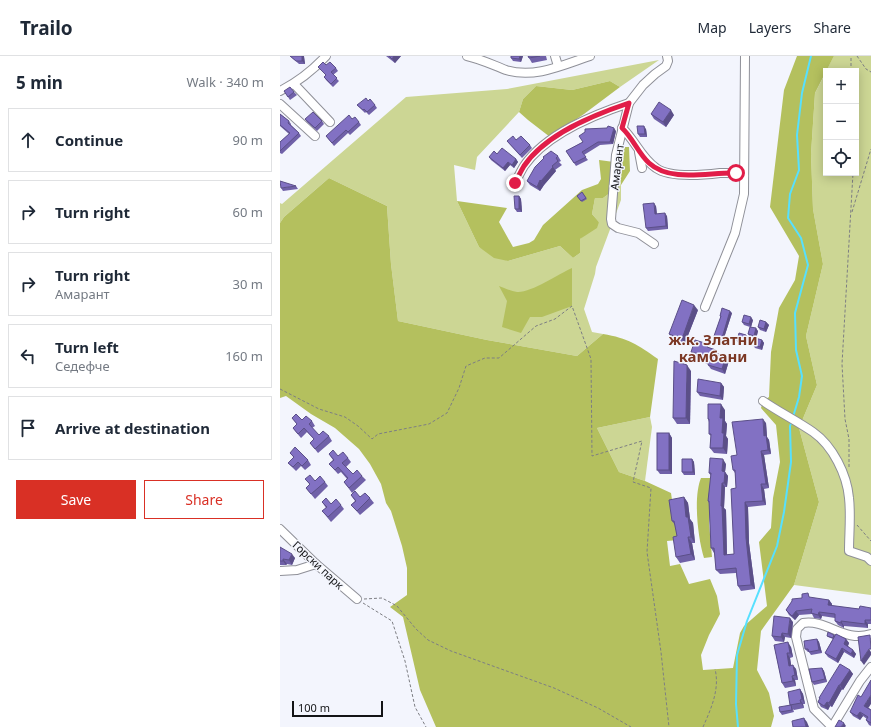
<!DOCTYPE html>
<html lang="en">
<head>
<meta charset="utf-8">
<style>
  body { margin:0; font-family:"Noto Sans",sans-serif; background:#f6f6f7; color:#1f2937 }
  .controls { position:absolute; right:12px; top:12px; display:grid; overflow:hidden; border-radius:0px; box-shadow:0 2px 10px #0003 }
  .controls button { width:36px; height:36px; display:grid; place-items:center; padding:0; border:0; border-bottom:1px solid #e0e1e3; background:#fff; color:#1f2937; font:20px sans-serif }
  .scale { position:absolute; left:12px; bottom:10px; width:91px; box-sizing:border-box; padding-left:4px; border:2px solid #131416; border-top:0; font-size:11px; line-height:14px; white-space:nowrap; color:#131416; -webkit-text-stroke:3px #f3f5fd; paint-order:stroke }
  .stop { position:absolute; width:12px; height:12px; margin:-9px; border:3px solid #e11d48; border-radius:50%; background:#fff }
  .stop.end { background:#e11d48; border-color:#fff; box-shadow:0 1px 4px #0008 }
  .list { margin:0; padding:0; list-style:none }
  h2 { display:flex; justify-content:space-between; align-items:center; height:52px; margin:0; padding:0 16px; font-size:17px }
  h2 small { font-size:13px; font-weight:400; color:#747a83 }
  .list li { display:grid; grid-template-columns:26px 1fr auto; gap:12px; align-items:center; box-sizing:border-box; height:64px; margin:0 8px 8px; padding:0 8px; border:1px solid #e0e1e3; border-radius:0px }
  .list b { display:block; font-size:15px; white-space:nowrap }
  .list p { margin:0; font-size:13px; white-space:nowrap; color:#747a83 }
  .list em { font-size:13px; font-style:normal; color:#747a83 }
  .actions { display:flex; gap:8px; padding:12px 16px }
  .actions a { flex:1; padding:9px 0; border:1px solid #d93025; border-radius:0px; text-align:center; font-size:14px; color:#d93025 }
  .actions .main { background:#d93025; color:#fff }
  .icon { flex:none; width:22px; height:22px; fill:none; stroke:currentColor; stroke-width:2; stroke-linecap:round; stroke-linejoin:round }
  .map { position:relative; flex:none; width:591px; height:671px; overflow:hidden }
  header { display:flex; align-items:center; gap:24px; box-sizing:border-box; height:56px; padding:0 20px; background:#fff; border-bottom:1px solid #e0e1e3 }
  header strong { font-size:19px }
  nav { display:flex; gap:22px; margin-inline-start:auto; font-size:14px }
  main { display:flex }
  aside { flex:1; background:#fff }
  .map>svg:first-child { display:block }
</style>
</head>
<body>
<header>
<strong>Trailo</strong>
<nav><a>Map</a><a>Layers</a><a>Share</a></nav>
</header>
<main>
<aside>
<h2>5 min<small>Walk · 340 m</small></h2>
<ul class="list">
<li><svg class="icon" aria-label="ahead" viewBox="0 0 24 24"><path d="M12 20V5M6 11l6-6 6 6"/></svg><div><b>Continue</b></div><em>90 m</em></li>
<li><svg class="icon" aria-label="right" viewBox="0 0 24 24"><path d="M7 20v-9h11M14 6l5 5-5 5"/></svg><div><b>Turn right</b></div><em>60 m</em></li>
<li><svg class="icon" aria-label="right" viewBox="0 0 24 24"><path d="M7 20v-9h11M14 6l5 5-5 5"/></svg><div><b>Turn right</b><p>Амарант</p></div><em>30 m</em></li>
<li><svg class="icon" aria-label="left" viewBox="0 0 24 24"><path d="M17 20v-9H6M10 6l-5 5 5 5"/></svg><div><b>Turn left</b><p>Седефче</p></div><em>160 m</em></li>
<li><svg class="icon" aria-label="arrive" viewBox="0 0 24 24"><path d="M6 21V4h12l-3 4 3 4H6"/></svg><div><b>Arrive at destination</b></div></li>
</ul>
<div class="actions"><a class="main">Save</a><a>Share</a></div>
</aside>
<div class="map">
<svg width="591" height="671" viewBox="0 0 591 671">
  <rect width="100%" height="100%" fill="#f3f5fd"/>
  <!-- green -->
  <g fill="#ccd694">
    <polygon points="554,0 591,0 591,539 514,529 539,446 519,372 537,329 526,280 543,208 533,153 531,98 535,37 546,16 546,117 576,117 576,15 546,15"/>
    <polygon points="379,4 340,31 330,25 292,34 256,30 243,43 239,56 197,101 195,114 174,109 177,145 199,191 228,205 280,190 293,202 300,197 300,183 319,166 312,158 315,142 323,142 341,129 341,144 316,211 315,218 304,253 312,276 323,278 297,300 207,284 118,265 111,208 107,150 49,122 4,161 0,167 0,147 2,148 126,41 227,33"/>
    <polygon points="370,361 372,371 365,425 339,416 317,372"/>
  </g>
  <!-- forest -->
  <g fill="#b4c05e">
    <path d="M517,0h37l-19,37 -4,61 2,55 10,55 -17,72 11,49 -18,43 20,74 -25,83 -33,46 -4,39 12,23 5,23 -3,11h-335l-16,-37 -17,-73 -13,-10 17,-12v-27l-5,-22 -11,-35 -5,-8 -5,-19 -11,-20 -11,-15 -24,-21 -24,-14 -25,-18 -6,2v-175l4,-6 45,-39 58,28 4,58 7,57 89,19 90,16 26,-22c25,4 35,11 55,25l-8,58 -53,11 22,44 26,9 26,12 7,47 -11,1 3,25 10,-2 9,20 21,-5 7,17 3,18 -11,21 -8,20 2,15 30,-2 7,-35 4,-7 23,-20 -8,-64 12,-14 2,-30 7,-36 -4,-37 -15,-17 2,-7 6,-4 2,-45 8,-44 16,-28 4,-24 -29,-49 14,-117z"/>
    <polygon points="330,25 340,31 304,58 270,81 248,64 239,56 243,43 256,30 292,34"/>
    <polygon points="345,91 349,91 350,115 341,129 323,142 315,142 312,158 319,166 317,172 300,183 300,197 293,202 280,190 228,205 214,202 199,191 177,145 227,152 219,166 233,191 249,187 254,184 263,169 302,134 318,128 321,123 319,104 334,106"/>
    <path d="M292,212v38l-30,11h-12l-9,16 -19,-6 5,-26 -8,-15c5,2 12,5 18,6 14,1 41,-18 55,-24z"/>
    <path d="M421,422h9l-1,45 3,34 -8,1c-6,-19 -11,-61 -3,-80z"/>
  </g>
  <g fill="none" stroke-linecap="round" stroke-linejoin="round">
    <!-- stream -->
    <g stroke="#57e0fe" stroke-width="2">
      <polyline points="513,361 519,341 522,320 516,294 515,257 528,209 521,182 508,162 510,138 519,114 517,79 522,37 531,0"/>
      <polyline points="458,671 456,648 457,599 467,565 497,490 504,456 511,406 510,370 512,365"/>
    </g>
    <!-- minor casing -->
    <g stroke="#8f9098" stroke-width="10">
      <g id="minor">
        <path d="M187,0c14,3 26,9 39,14 28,9 57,-5 84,-14"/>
        <polyline points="275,0 278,10"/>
        <polyline points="14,28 50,66"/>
        <path d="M0,35c18,-9 32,-20 46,-35"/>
        <polyline points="0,48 35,80"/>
        <path d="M342,72c13,12 19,30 34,40 14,10 47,7 64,5 9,0 16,-1 24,3"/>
        <polyline points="359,96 362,112"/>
        <path d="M235,127c3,-6 6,-12 9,-17 22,-32 69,-51 105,-63"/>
        <polyline points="374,188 358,177 338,172 332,168 331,163 336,99 349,47 363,29 375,18 386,10 388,5 387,0"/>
        <polyline points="425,251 455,177 464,138 465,0"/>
        <path d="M483,345c16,11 34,20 50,31 20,14 34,43 36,66 2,17 0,36 0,53l18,6 4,4"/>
        <polyline points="0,473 36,508 77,543"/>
        <polyline points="0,515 17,514 36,508"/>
        <path d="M552,671l-18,-18 -18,-72 1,-8 6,-6c24,-4 41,20 68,11"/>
        <polyline points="552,671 580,625 591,611"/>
      </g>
    </g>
    <!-- path -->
    <g stroke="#7d7e83" stroke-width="1" stroke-dasharray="3 2" stroke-linecap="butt">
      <polyline points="577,0 586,13 591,16"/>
      <polyline points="571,15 571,0"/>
      <polyline points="572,156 591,93"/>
      <polyline points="0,333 39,353 65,361 78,370 92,383 98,378 149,368 167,357 179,332 186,310 205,302 219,302 256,270 275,263 292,250 311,303 312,400 362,385 353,426 371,432 367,496 381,596 389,671"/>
      <polyline points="569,411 569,383 565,363 562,308 573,117"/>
      <polyline points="577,469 591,485"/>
      <polyline points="84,543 102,542 117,550 136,573 148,584 171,595 274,632 318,652 351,671"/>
      <polyline points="83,547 112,565 125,605 135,651 146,671"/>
      <path d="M423,671c8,-18 17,-38 12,-58"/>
    </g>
    <!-- minor -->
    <use href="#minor" stroke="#fff" stroke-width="8"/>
  </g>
  <!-- wall -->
  <g fill="#7061a8">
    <polygon points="10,0 24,0 25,8 19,8"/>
    <polygon points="106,0 121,0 115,7"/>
    <polygon points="243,0 241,6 233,5 231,2"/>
    <polygon points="248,0 266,0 267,4 252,7 249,2"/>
    <polygon points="46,9 56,12 58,15 53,19 59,25 53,31 46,24 44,21 46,19 38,11"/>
    <polygon points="4,35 14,36 17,39 10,44"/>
    <polygon points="88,45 95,49 97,52 89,59 86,56 85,57 77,49"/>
    <polygon points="0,58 9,65 11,68 11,69 19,77 21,80 2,98 0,97 0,86 9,78 0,70"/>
    <polygon points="371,58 394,59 386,71 374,63"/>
    <polygon points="25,63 42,65 44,68 37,75 27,66"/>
    <polygon points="72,63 79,66 81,69 70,79 68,77 54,90 46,80"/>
    <polygon points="366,73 367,81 360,81 358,78"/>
    <polygon points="336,75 333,88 320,89 304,99 308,104 296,110 286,95 303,86"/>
    <polygon points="236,84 250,89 252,92 242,102 227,85"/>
    <polygon points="217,98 236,103 238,106 234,112 230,109 225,115 211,104 209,101"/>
    <polygon points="278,100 281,105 279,106 282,109 275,114 276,115 264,129 260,135 250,129 247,125"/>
    <polygon points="16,130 18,133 3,135 1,132"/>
    <polygon points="302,136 307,143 302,146 297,140"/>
    <polygon points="239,140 241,143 242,156 237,156 235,153"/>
    <polygon points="376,150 377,158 387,160 388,173 368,175 366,172"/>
    <polygon points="418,254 405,287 392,282 389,278"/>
    <polygon points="452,257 443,285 436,283 434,280 441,261 440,260"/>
    <polygon points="473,264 471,271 478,275 476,283 482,284 484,287 482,294 475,292 473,289 475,282 470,281 468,278 470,271 464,269 462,266"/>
    <polygon points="486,266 489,269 486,276 480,274 478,271"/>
    <polygon points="466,279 468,282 466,289 459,288 457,285"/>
    <polygon points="431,292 439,298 446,300 449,305 445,318 431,313 428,309 428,308 425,307 422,302 414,300 411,296"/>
    <polygon points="411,315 410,368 397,368 393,362"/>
    <polygon points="441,327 444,331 443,344 420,340 417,336"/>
    <polygon points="445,354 445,365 447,368 446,380 448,383 447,398 434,397 430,392 431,380 429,378 429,366 428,363"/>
    <polygon points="12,362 32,365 35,370 32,372 39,379 49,380 52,385 38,397 30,387 34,383 27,376 21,382 16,376 13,372 17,368"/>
    <polygon points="486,367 487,381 489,384 491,398 484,399 489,432 484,433 486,449 468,451 469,487 475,533 461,535 458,530 456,517 440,518 436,514 435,497 434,497 431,492 429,447 428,445 431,420 429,417 446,408 445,416 448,420 447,431 445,431 444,452 446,454 447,499 454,498 456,432 455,417 453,414 457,399"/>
    <polygon points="389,377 392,382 392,418 380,418 377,414"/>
    <polygon points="10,397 28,404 31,409 25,414 21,410 16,415 8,407 14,402"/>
    <polygon points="49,398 68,402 71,406 66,411 73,418 82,420 86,424 72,437 64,426 67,423 61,416 58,418 49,408 53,404"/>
    <polygon points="412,403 414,406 415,419 404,419 402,416"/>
    <polygon points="25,423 45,426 48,430 35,443 26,432 30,429"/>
    <polygon points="71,439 90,442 94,447 80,459 71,449 75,445"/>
    <polygon points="404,441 408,447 410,463 413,467 415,487 412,487 415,504 400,507 396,501 397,480 395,469 392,465"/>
    <polygon points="42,446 61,449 64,453 51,466 42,455 46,452"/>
    <polygon points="0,491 15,502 12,509 7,508 6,509 0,509"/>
    <polygon points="522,542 531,542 549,544 552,548 552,550 579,553 591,552 591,568 588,568 588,572 564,570 564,572 558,569 555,565 555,562 542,560 541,563 534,562 532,558 519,559 515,564 509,559 506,554"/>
    <polygon points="513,566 511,582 505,581 504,586 495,585 492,580"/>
    <polygon points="554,579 566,583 569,587 568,590 573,594 576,598 574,602 564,596 558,607 548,601 545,597 553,583 548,581 547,580"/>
    <polygon points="537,583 539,586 542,597 531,599 529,596 528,596 525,593"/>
    <polygon points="494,589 511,591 513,601 510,602 511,609 516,613 518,624 515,624 516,630 505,632 502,627"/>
    <polygon points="542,612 544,615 547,626 534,629 532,626"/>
    <polygon points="570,614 573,618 563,634 562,633 552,651 550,650 548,654 541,651 538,646 540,643 539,642"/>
    <polygon points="520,633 523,638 525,648 523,648 524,652 514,654 513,653 514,656 502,659 500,656 510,649"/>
    <polygon points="589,652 591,654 591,670 589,669 586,664 587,663 583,660 580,664 573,660 570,656"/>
  </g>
  <!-- shaded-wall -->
  <g fill="#5b4f88">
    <polygon points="22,0 24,0 24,1 25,8 22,5"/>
    <polygon points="114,0 121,0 115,7 112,3"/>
    <polygon points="240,0 243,0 241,6 239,3"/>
    <polygon points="391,54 394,59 386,71 383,66"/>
    <polygon points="364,70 366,73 367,81 365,78"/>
    <polygon points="334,72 336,75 333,88 330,86"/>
    <polygon points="236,103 238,106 234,112 232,109"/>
    <polygon points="228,106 230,109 225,115 223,112"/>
    <polygon points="273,111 276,115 264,129 261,125"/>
    <polygon points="260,124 264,129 260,135 257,131"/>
    <polygon points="239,140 241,143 242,156 239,153"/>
    <polygon points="374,147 376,150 377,161 375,158"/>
    <polygon points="385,157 387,160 388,173 386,170"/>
    <polygon points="414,249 418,254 405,287 402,283"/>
    <polygon points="450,255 452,257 443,285 442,282"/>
    <polygon points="471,261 473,264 471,271 469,268"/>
    <polygon points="486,266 489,269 486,276 484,273"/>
    <polygon points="476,272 478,275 476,283 474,280"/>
    <polygon points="466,279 468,282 466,289 464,286"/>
    <polygon points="482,284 484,287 482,294 480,291"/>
    <polygon points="446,300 449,305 445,318 442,313"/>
    <polygon points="407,309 411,315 410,368 406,362"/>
    <polygon points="441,327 444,331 443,344 440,340"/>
    <polygon points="441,348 445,354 445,365 447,368 446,380 448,383 447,398 443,392 442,377 440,362"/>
    <polygon points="483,363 486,367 487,381 489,384 491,398 488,394 484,380"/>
    <polygon points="389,377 392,382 392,418 389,414"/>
    <polygon points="481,395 484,399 489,432 486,428"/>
    <polygon points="412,403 414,406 415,419 413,416"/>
    <polygon points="443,403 446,408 445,416 448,420 447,431 444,427 442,415"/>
    <polygon points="442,427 445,431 444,452 446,454 447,503 444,499 441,450"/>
    <polygon points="481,428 484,433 486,449 483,445"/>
    <polygon points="404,441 408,447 410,463 413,467 415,487 411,481 406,461"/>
    <polygon points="465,446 468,451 469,487 475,533 471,529 466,482"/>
    <polygon points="408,481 412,487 415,504 411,498"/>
    <polygon points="12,498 15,502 12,509 9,504"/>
    <polygon points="3,503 7,508 6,509 3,505"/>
    <polygon points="549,544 552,548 551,554 548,549"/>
    <polygon points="516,555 519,559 515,564 512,560"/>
    <polygon points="539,556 542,560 541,563 538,559"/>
    <polygon points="510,562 513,566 511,582 508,578"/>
    <polygon points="585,564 588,568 588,572 585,568"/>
    <polygon points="561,565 564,570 564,572 561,567"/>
    <polygon points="502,577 505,581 504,586 501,581"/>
    <polygon points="537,583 539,586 542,597 539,594"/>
    <polygon points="566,583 569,587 567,592 564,588"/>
    <polygon points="508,586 511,591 513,601 510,597"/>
    <polygon points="562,592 564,596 558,607 556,603"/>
    <polygon points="589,593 591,596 591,599 584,609 581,605"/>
    <polygon points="573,594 576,598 574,602 571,598"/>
    <polygon points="507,597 510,602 512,614 509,610"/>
    <polygon points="513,609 516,613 518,624 515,619"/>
    <polygon points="542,612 544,615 547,626 545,623"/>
    <polygon points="570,614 573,618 563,634 560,629"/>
    <polygon points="512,620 515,624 516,630 513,625"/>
    <polygon points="559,629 562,633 552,651 549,647"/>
    <polygon points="520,633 523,638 525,648 522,643"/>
    <polygon points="591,639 591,648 587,654 584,650"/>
    <polygon points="520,644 523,648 524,652 521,647"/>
    <polygon points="547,646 550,650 548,654 544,650"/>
    <polygon points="580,656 583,660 580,664 577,660"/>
    <polygon points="524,662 527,666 529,671 526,671"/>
    <polygon points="564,667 566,670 565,671 561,671"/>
  </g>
  <!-- building -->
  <g fill="#8271c3" stroke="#5b4f88">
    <polygon points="10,0 22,0 22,5 16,5"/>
    <polygon points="109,0 114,0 112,3"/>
    <polygon points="231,0 240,0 239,3 231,2"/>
    <polygon points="248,0 260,0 249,2"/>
    <polygon points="43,6 46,9 50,6 56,12 51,16 57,22 51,28 44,21 46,19 38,11"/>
    <polygon points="10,31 14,36 8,41 4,35"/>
    <polygon points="86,42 88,45 90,43 95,49 87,56 84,53 83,54 77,49"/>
    <polygon points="379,46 391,54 383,66 371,58"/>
    <polygon points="33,56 42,65 35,72 25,63"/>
    <polygon points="0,58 9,65 8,67 19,77 0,95 0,86 10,77 0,69"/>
    <polygon points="69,59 72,63 75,61 79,66 68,76 66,74 52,87 46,80"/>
    <polygon points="328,70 334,72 330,86 318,86 302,96 306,101 294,107 286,95 303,86 299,80 305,76 305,73 327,72"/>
    <polygon points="357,70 364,70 365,78 358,78"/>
    <polygon points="233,80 236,84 241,80 250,89 240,99 227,85"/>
    <polygon points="222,92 236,103 232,109 228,106 223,112 209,101 214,95 217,98"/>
    <polygon points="271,95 278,100 276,102 278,105 272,110 273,111 261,125 260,124 257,131 247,125 255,111 264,102 263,101"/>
    <polygon points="0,125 16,130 1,132"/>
    <polygon points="302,136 306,142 301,145 297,140"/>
    <polygon points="234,140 239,140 239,153 235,153"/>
    <polygon points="374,147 375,158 385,157 386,170 366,172 363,148"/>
    <polygon points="402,244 414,249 402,283 389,278"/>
    <polygon points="442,252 450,255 442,282 434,280 441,260 440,260"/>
    <polygon points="464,259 471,261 469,268 462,266"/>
    <polygon points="480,264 486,266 484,273 478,271"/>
    <polygon points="470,271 476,272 474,280 468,278"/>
    <polygon points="459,277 466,279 464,286 457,285"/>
    <polygon points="475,282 482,284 480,291 473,289"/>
    <polygon points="415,284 428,288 427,291 436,294 435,297 446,300 442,313 428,309 429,305 422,303 423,299 411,296"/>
    <polygon points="394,305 407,309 406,362 393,362"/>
    <polygon points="418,323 441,327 440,340 417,336"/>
    <polygon points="428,348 441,348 440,362 443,362 442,377 444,377 443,392 430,392 431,378 429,378 429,363 428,363"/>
    <polygon points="16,358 22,364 26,360 32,365 29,368 39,379 43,375 49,380 35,393 30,387 34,383 24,372 18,378 13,372 17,368 12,362"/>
    <polygon points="483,363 484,380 486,379 488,394 481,395 486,428 481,428 483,445 465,446 466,482 471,529 458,530 456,512 436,514 434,492 431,492 429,445 428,445 431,417 429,417 430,402 443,403 442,415 445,416 444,427 442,427 441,450 442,450 444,499 454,498 451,433 456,432 455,414 453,414 451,400 457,399 452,366"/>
    <rect x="377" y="377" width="12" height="37"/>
    <polygon points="15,391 28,404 22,410 18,406 13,411 8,407 14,401 10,397"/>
    <polygon points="53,394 58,400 63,396 68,402 62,407 73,418 77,414 82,420 69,432 64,426 68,422 58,411 55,414 49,408 54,404 49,398"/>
    <polygon points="402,403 412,403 413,416 402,416"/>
    <polygon points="30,419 35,425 40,420 45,426 31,438 26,432 30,428 25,423"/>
    <polygon points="75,435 80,441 85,437 90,442 77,455 71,449 76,445 71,439"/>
    <polygon points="404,441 406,461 408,461 411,481 408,481 411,498 396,501 393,481 397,480 394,465 392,465 389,444"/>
    <polygon points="46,442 51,448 56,443 61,449 48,461 42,455 47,451 42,446"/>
    <polygon points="0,491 12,498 9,504 3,503 3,505 0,505"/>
    <polygon points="528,537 529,541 549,544 548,549 579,553 580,550 591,552 591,564 585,564 585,568 561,565 561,567 555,565 555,558 539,556 538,559 531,557 532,553 516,555 512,560 506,554 512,545 512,543 522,542 522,538"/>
    <polygon points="494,560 510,562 508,578 502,577 501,581 492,580"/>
    <polygon points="548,576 554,579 553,582 547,580"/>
    <polygon points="556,578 566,583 564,588 573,594 571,598 562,592 556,603 545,597"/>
    <polygon points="590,579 591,593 589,593 581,605 578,581"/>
    <polygon points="537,583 539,594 529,596 528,593 525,593 524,585"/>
    <polygon points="508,586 510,597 507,597 509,610 513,609 515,619 512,620 513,625 502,627 494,589"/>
    <polygon points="560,608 570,614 560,629 559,629 549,647 547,646 544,650 538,646 540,642 539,642"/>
    <polygon points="542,612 545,623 532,626 529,613"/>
    <polygon points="591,624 591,639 584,650 591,654 591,667 586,664 588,661 580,656 577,660 570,656 578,639 581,641"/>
    <polygon points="520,633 522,643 520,644 521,647 510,649 508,636"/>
    <polygon points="511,649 512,654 500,656 499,651"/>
    <polygon points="524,662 526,671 513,671 512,665"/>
    <polygon points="559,664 564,667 561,671 555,671"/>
  </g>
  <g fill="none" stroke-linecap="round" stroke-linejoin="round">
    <!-- route -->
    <path stroke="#e11d48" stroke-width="5" d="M235,127c3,-6 6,-12 9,-17 22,-32 69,-51 105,-63l-7,25c11,10 16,25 27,35 22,20 60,9 87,10"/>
  </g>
  <g text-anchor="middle" stroke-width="3" stroke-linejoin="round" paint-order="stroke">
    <!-- street labels -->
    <g font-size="11" fill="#131416" stroke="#f3f5fd">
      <text transform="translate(337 111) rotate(-83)" y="4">Амарант</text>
      <text transform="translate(38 509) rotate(43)" y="4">Горски парк</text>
    </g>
    <!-- district labels -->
    <g font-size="15" font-weight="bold" fill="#7b3724" stroke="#f3f5fd">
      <text x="433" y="289">ж.к. Златни<tspan x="433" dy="17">камбани</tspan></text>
    </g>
  </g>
</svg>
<div class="controls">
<button>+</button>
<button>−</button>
<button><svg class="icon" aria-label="locate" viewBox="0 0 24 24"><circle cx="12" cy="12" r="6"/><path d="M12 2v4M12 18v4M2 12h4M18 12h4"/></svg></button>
</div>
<div class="scale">100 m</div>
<div class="stop" style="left:456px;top:117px"></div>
<div class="stop end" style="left:235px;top:127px"></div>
</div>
</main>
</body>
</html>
